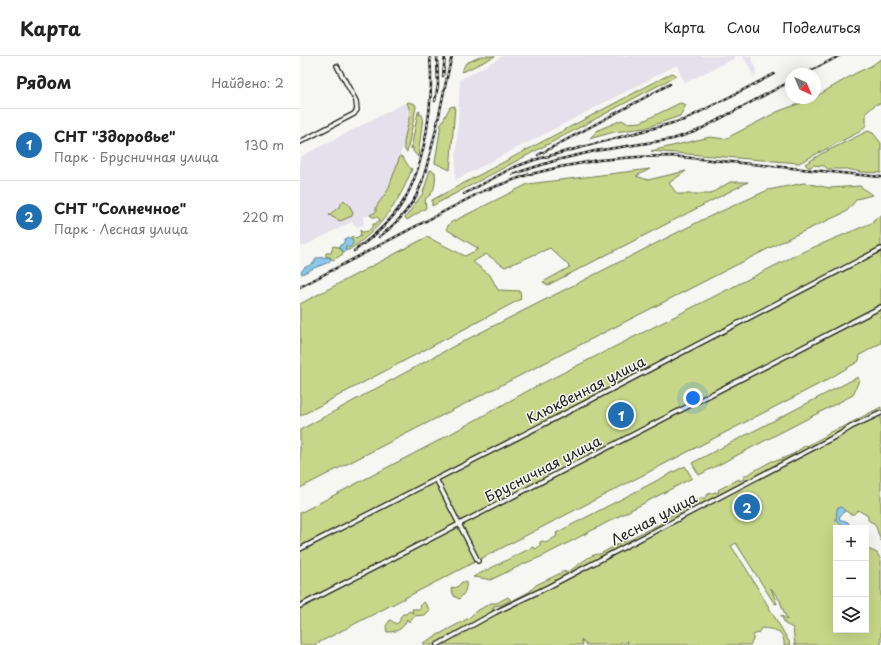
<!DOCTYPE html>
<html lang="ru">
<head>
<meta charset="utf-8">
<style>
  body { margin:0; font-family:"Playpen Sans",sans-serif; background:#f6f6f6; color:#222 }
  .controls { position:absolute; right:12px; bottom:12px; display:grid; overflow:hidden; border-radius:0px; box-shadow:0 4px 16px #0002 }
  .controls button { width:36px; height:36px; display:grid; place-items:center; padding:0; border:0; border-bottom:1px solid #e0e0e0; background:#fff; color:#222; font:20px sans-serif }
  .compass { position:absolute; left:485px; top:12px; width:36px; height:36px; border-radius:50%; background:#fff; box-shadow:0 4px 16px #0002; rotate:136deg }
  .you { position:absolute; left:393px; top:342px; width:14px; height:14px; margin:-10px; border:3px solid #fff; border-radius:50%; background:#1a73e8; box-shadow:0 0 0 6px #1a73e833 }
  .badge { display:grid; place-items:center; width:26px; height:26px; border-radius:50%; background:#1f6fb2; color:#fff; font-size:13px; font-weight:700 }
  .pin { position:absolute; translate:-50% -50%; border:2px solid #fff; box-shadow:0 1px 4px #0006 }
  .list { margin:0; padding:0; list-style:none }
  h2 { display:flex; justify-content:space-between; align-items:center; height:52px; margin:0; padding:0 16px; font-size:17px }
  h2 small { font-size:13px; font-weight:400; color:#767676 }
  .list li { display:grid; grid-template-columns:26px 1fr auto; gap:12px; align-items:center; box-sizing:border-box; height:72px; padding:0 16px; border-top:1px solid #e0e0e0 }
  .list b { display:block; font-size:15px; white-space:nowrap }
  .list p { margin:0; font-size:13px; white-space:nowrap; color:#767676 }
  .list em { font-size:13px; font-style:normal; color:#767676 }
  .icon { flex:none; width:22px; height:22px; fill:none; stroke:currentColor; stroke-width:2; stroke-linecap:round; stroke-linejoin:round }
  .map { position:relative; flex:none; width:581px; height:589px; overflow:hidden }
  header { display:flex; align-items:center; gap:24px; box-sizing:border-box; height:56px; padding:0 20px; background:#fff; border-bottom:1px solid #e0e0e0 }
  header strong { font-size:19px }
  nav { display:flex; gap:22px; margin-inline-start:auto; font-size:14px }
  main { display:flex }
  aside { flex:1; background:#fff }
  .map>svg:first-child { display:block }
</style>
</head>
<body>
<header>
<strong>Карта</strong>
<nav><a>Карта</a><a>Слои</a><a>Поделиться</a></nav>
</header>
<main>
<aside>
<h2>Рядом<small>Найдено: 2</small></h2>
<ul class="list">
<li><span class="badge">1</span><div><b>СНТ &quot;Здоровье&quot;</b><p>Парк · Брусничная улица</p></div><em>130 m</em></li>
<li><span class="badge">2</span><div><b>СНТ &quot;Солнечное&quot;</b><p>Парк · Лесная улица</p></div><em>220 m</em></li>
</ul>
</aside>
<div class="map">
<svg width="581" height="589" viewBox="0 0 581 589">
  <rect width="100%" height="100%" fill="#f6f6f2"/>
  <filter id="ink" filterUnits="userSpaceOnUse"><feTurbulence type="fractalNoise" baseFrequency=".025" numOctaves="2"/><feDisplacementMap in="SourceGraphic" scale="8" xChannelSelector="R" yChannelSelector="G"/><feConvolveMatrix kernelMatrix="1 2 1 2 8 2 1 2 1" color-interpolation-filters="sRGB"/></filter>
  <g filter="url(#ink)">
    <!-- built -->
    <g fill="#e5e0ec">
      <polygon points="203,0 434,0 435,2 384,27 377,9 155,124 160,24"/>
      <polygon points="443,0 450,0 456,11 455,22"/>
      <polygon points="105,47 108,48 107,80 88,134 79,147 78,154 68,160 65,160 63,161 64,168 57,171 52,166 2,191 0,187 0,101"/>
    </g>
    <!-- green -->
    <g fill="#c8d689" stroke="#727952">
      <polygon points="182,0 195,0 165,15 161,16 166,7"/>
      <polygon points="581,3 581,48 576,48 566,57 566,69 561,75 499,107 351,95 410,81 425,83 479,55 515,42 515,41 556,17 571,10"/>
      <polygon points="372,17 376,20 132,150 132,144"/>
      <path d="M108,46l7,2 1,3 -9,45h-1c-1,-2 -2,-4 -2,-6 -1,-11 10,-31 3,-43z"/>
      <polygon points="380,47 386,49 380,60 345,72 314,76 289,83 298,74 322,64 327,67 341,66"/>
      <polygon points="155,50 150,114 135,107 141,68 150,51"/>
      <polygon points="120,55 119,59 121,58 123,61 118,101 113,95 113,91 111,93 118,56"/>
      <polygon points="568,75 573,77 581,87 581,117 561,116 547,113 528,113 524,110 513,109 511,111 508,111 505,108 521,98"/>
      <path d="M100,100c6,2 6,10 12,13 -14,36 -31,59 -63,81h-3l-1,-3 8,-7 -3,-2 2,-2 4,3 5,-3 -1,-6 2,2c6,0 9,-2 11,-8h2l5,-4 -3,-3h-4l-3,-2 6,-3v-5l12,-17z"/>
      <polygon points="350,113 336,120 348,124 386,115 369,127 377,138 410,138 430,126 448,126 248,229 243,226 270,211 250,192 205,211 186,198 173,206 190,219 198,234 220,235 221,243 0,360 0,248 127,181 165,200 179,193 146,173 150,167 228,128"/>
      <path d="M130,114l5,2c1,11 0,21 -10,27l1,9 -19,12 -2,-2 18,-25z"/>
      <polygon points="504,127 530,132 560,130 572,139 557,143 546,156 491,181 0,432 0,374 154,290 402,164 468,134"/>
      <polygon points="44,144 49,149 53,156 52,160 40,165 29,159 39,151"/>
      <polygon points="581,159 581,287 560,299 559,305 525,325 14,589 0,589 0,457 136,386 233,332 500,197 574,166 573,164"/>
      <polygon points="33,190 39,191 41,194 43,196 43,198 33,204 30,201 26,201 26,197 31,197"/>
      <polygon points="558,321 559,324 553,339 399,419 392,407"/>
      <path d="M581,351v134l-6,-17 -7,-4v-4l-10,-6 -4,4h-4l-10,-7 -4,13 8,8h-8v102h30v-82l11,5 4,7v85h-86l-2,-17 -8,-4 -4,-9 6,5 -7,-19 -9,-13 6,16 -3,-1 -38,-60 -5,3 13,19 47,80h-7c1,-15 -11,-16 -23,-17l-3,5 -5,2v5l-3,5h-123l1,-4 -4,3 -3,-2 -2,3h-33l-5,-6 2,6h-158l-2,-2 46,-25 6,-6 16,-9h6l11,-6 3,3 -10,5 -7,1 -2,5 37,-19 7,-7 29,-14 1,2c10,-5 24,-20 34,-19l26,-14 1,1 7,-3 1,-2 25,-12 4,-4 13,-8 1,2 4,-2v-4l18,-10h5l3,-4 8,-2 1,1 2,-1 -1,-2 21,-11 1,2 4,-2 -1,-2 29,-16 7,-1 14,-6 13,-9 1,1 20,-11 3,-3 13,-5z"/>
      <path d="M385,410l7,12 -149,78c-19,7 -35,16 -53,24l-8,-2 -9,-1 60,-30 3,2 4,-4v-3l3,-1 3,2 11,-7 -1,-3z"/>
      <path d="M162,526h4c1,8 -2,12 -7,17l-5,-3 -3,-7 2,-2 3,1z"/>
      <path d="M124,546l6,8 -5,5 -11,1 -5,6 -2,-3c-4,10 -9,13 -20,13l-1,-6 4,-6 6,4 4,-3v-4l3,-3h3l3,-3 4,2 -1,-4h8l1,-5z"/>
    </g>
    <!-- water -->
    <g fill="#8bc9eb" stroke="#5f8498">
      <polygon points="48,181 53,185 53,188 49,192 46,190 45,191 46,194 45,196 41,194 39,191 40,189 43,188 45,183"/>
      <polygon points="30,201 31,204 27,207 14,212 2,218 1,216 4,212 14,207 16,202"/>
      <polygon points="541,451 545,455 540,460 539,463 548,466 549,469 554,470 555,472 544,472 536,464 537,452"/>
    </g>
    <g fill="none" stroke-linecap="round" stroke-linejoin="round">
      <!-- street casing -->
      <g stroke="#1c1c1c" stroke-width="6">
        <g id="street">
          <polyline points="0,86 54,58 57,54 56,45 37,10"/>
          <polyline points="136,423 178,505"/>
          <polyline points="0,493 287,346 581,193"/>
          <polyline points="0,550 581,251"/>
          <polyline points="137,589 196,556 248,531 540,378 551,371 581,357"/>
        </g>
      </g>
      <!-- street -->
      <use href="#street" stroke="#f6f6f2" stroke-width="3.5"/>
      <!-- rail casing -->
      <g stroke="#1c1c1c" stroke-width="2.5">
        <g id="rail">
          <polyline points="505,18 539,0"/>
          <polyline points="143,20 145,0"/>
          <polyline points="135,45 138,29 137,0"/>
          <polyline points="238,99 370,28"/>
          <polyline points="213,118 257,104 295,95 373,83 397,75 491,25"/>
          <polyline points="164,138 212,112 234,104 384,64 474,18"/>
          <path d="M79,181c12,-9 24,-20 32,-33 9,-12 13,-28 17,-43 10,-34 15,-70 24,-105"/>
          <path d="M54,195c19,-14 37,-29 49,-49 23,-38 31,-103 27,-146"/>
          <polyline points="0,231 183,135 227,119 260,111 299,104 336,101 371,100 581,121"/>
        </g>
      </g>
      <!-- rail -->
      <use href="#rail" stroke="#f6f6f2" stroke-width="1" stroke-dasharray="3" stroke-linecap="butt"/>
    </g>
  </g>
  <g text-anchor="middle" stroke-width="3" stroke-linejoin="round" paint-order="stroke">
    <!-- street labels -->
    <g font-size="14" fill="#1c1c1c" stroke="#f6f6f2">
      <text transform="translate(286 334) rotate(-27)" y="5">Клюквенная улица</text>
      <text transform="translate(243 413) rotate(-27)" y="5">Брусничная улица</text>
      <text transform="translate(354 463) rotate(-28)" y="5">Лесная улица</text>
    </g>
  </g>
</svg>
<div class="controls">
<button>+</button>
<button>−</button>
<button><svg class="icon" aria-label="layers" viewBox="0 0 24 24"><path d="M12 4l9 5-9 5-9-5zM3 14l9 5 9-5"/></svg></button>
</div>
<svg class="compass" viewBox="-18 -18 36 36"><path d="M0-13l5 13h-10z" fill="#e53935"/><path d="M0 13l5-13h-10z" fill="#767676"/></svg>
<div class="you"></div>
<div class="pin badge" style="left:321px;top:359px">1</div>
<div class="pin badge" style="left:447px;top:451px">2</div>
</div>
</main>
</body>
</html>
